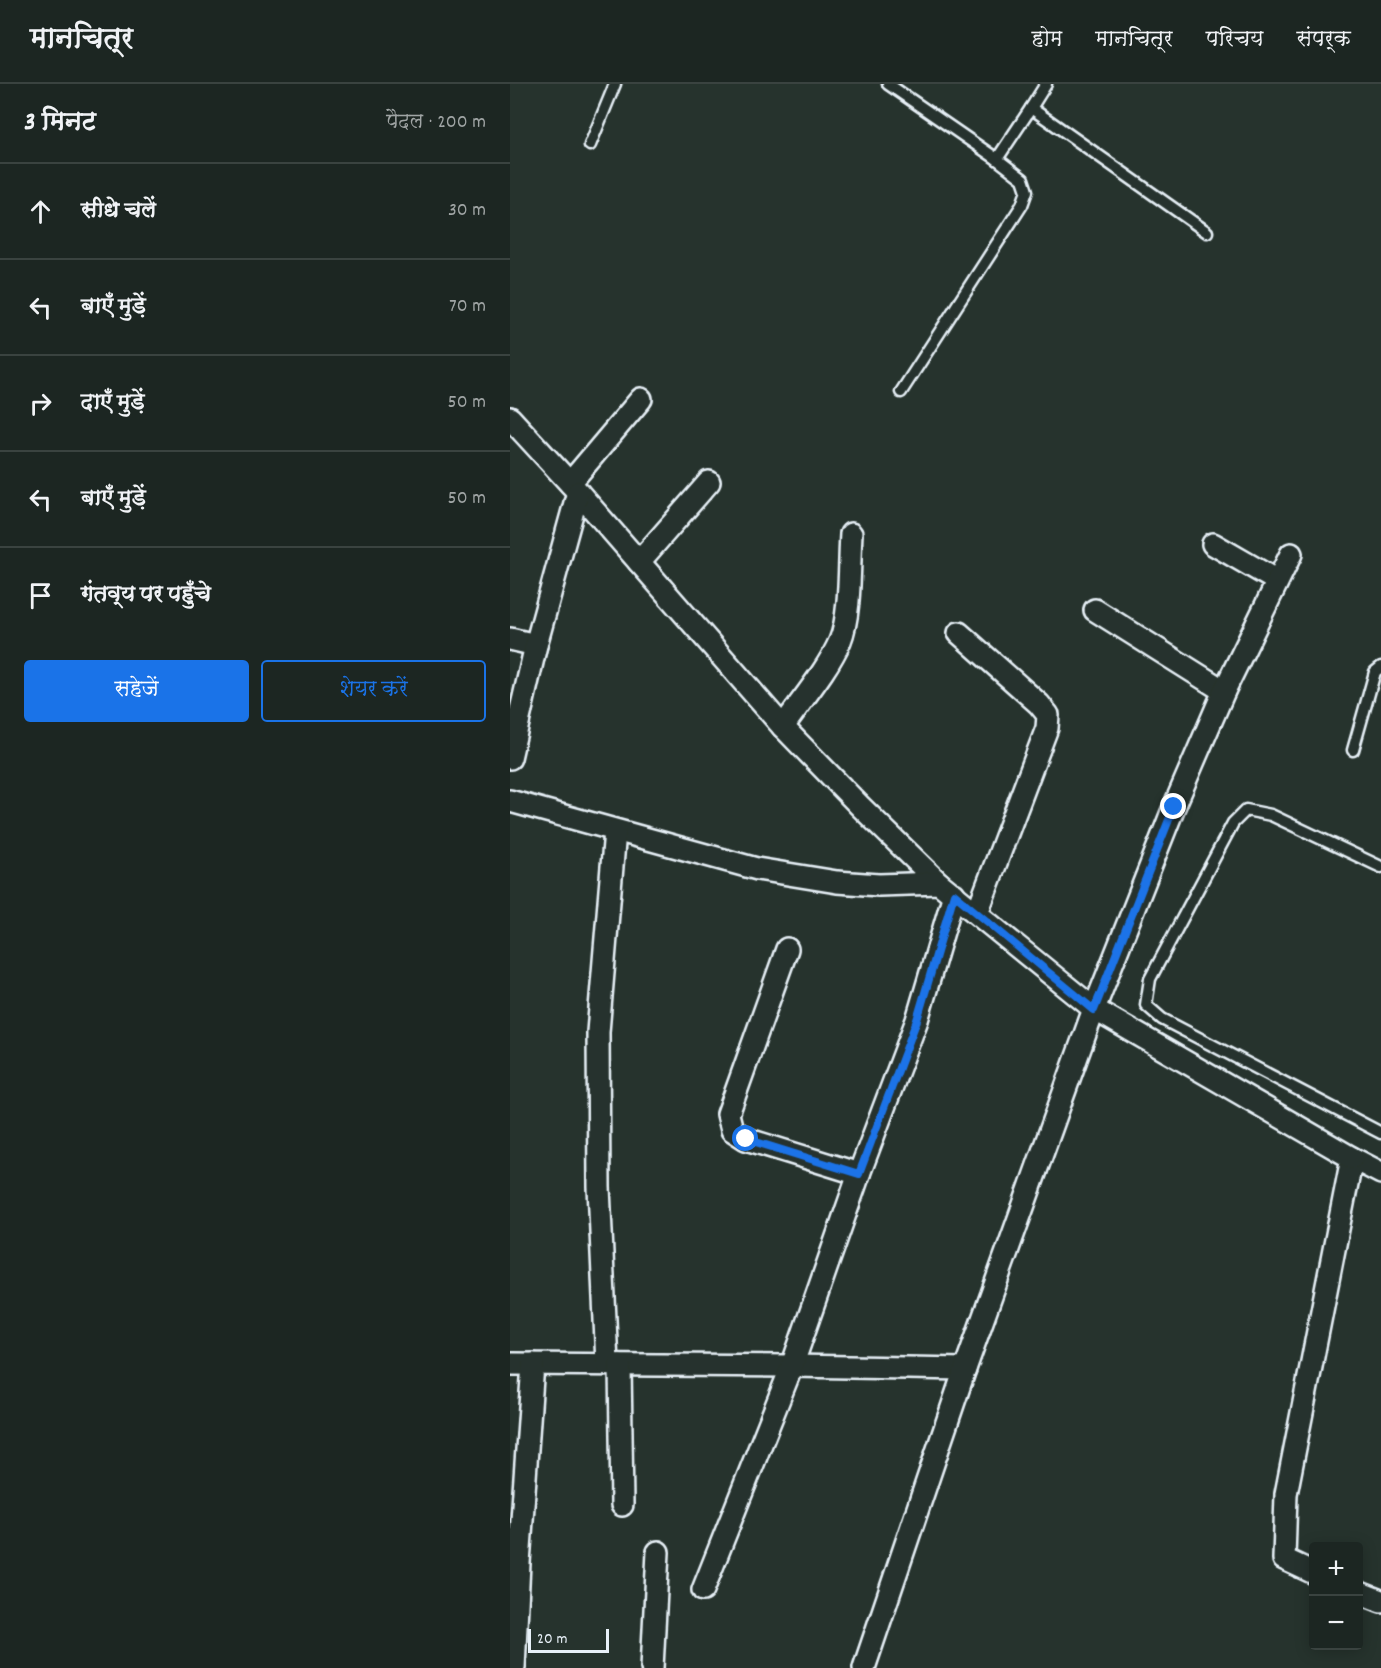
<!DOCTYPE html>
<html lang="hi">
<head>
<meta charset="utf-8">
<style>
  body { margin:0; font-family:Dekko,"Playpen Sans Deva",sans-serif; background:#29322f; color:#f1f3f6 }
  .controls { position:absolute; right:18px; bottom:18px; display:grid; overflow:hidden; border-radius:6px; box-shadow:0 3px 15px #0003 }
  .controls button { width:54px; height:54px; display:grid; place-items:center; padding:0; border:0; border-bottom:2px solid #3a4340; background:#1c2622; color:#f1f3f6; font:30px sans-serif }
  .scale { position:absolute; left:18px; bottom:15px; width:81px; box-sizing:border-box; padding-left:6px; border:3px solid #e8f1f8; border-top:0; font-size:16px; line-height:21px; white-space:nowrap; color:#e8f1f8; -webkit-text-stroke:4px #26332d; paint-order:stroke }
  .stop { position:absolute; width:18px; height:18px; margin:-14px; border:4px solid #1a73e8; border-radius:50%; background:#fff }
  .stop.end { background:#1a73e8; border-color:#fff; box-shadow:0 2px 6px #0008 }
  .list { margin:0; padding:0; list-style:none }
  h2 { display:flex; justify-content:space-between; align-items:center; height:78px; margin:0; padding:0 24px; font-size:26px }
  h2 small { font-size:20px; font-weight:400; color:#a0a5a5 }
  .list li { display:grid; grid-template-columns:39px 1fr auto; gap:18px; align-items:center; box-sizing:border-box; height:96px; padding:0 24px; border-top:2px solid #3a4340 }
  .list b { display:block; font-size:22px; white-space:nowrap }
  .list em { font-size:20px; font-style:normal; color:#a0a5a5 }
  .actions { display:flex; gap:12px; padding:18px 24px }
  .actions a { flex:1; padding:14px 0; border:2px solid #1a73e8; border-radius:6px; text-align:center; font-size:21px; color:#1a73e8 }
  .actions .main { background:#1a73e8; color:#fff }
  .icon { flex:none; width:33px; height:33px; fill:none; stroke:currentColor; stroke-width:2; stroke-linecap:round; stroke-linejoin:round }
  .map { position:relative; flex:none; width:871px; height:1584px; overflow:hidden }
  header { display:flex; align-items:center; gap:36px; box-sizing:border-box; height:84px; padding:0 30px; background:#1c2622; border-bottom:2px solid #3a4340 }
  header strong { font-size:28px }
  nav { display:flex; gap:33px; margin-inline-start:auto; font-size:21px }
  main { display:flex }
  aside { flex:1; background:#1c2622 }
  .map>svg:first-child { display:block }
</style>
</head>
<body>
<header>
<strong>मानचित्र</strong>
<nav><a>होम</a><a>मानचित्र</a><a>परिचय</a><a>संपर्क</a></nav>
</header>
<main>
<aside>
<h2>3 मिनट<small>पैदल · 200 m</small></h2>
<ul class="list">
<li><svg class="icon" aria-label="ahead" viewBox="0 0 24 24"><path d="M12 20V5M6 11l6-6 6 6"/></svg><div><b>सीधे चलें</b></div><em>30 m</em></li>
<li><svg class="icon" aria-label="left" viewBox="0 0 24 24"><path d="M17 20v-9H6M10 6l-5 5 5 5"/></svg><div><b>बाएँ मुड़ें</b></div><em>70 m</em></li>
<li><svg class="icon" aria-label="right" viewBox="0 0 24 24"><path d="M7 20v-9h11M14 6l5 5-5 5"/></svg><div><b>दाएँ मुड़ें</b></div><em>50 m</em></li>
<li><svg class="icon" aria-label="left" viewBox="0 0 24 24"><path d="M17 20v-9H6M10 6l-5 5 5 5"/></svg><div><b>बाएँ मुड़ें</b></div><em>50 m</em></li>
<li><svg class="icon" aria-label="arrive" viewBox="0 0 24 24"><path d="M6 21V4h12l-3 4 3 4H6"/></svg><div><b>गंतव्य पर पहुँचे</b></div></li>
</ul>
<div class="actions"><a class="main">सहेजें</a><a>शेयर करें</a></div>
</aside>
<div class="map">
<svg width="871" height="1584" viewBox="0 0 871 1584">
  <rect width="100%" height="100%" fill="#26332d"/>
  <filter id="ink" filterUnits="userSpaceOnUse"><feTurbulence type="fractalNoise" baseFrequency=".0167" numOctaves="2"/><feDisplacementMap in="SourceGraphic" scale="12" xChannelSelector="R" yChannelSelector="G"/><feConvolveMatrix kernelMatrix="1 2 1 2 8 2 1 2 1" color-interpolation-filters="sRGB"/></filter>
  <g filter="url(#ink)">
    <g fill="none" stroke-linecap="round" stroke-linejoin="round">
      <!-- lane casing -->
      <g stroke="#e8f1f8" stroke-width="15">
        <g id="lane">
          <polyline points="378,0 487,75"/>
          <polyline points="536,0 521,24 697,148"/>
          <polyline points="80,61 105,0"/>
          <polyline points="391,308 512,121 517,107 513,95 487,75 521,24"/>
          <polyline points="843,666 865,588 871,583"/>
          <polyline points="871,783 761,731 736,726 723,739 640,895 636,921 652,935 871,1049"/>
        </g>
      </g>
      <!-- street casing -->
      <g stroke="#e8f1f8" stroke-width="26">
        <g id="street">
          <polyline points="0,334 68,408 273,643 351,723 429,799"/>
          <polyline points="60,399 131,315"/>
          <polyline points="703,460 767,497"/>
          <polyline points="129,478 199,398"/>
          <polyline points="585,526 714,607"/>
          <polyline points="449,549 529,620 538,631 537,644 467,829"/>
          <polyline points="0,555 26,561"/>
          <path d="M273,643c17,-25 45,-58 57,-86 11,-27 9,-76 11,-107"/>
          <polyline points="0,674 26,561 68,408"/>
          <polyline points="0,717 247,785 327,798 369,801 429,799 584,925 664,723 714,607 781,470"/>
          <polyline points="277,865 218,1030 222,1046 236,1055 349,1090"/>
          <polyline points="0,1280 282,1282 455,1285"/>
          <polyline points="97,1280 89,1103 88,948 105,747"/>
          <polyline points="110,1281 112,1421"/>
          <polyline points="804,1489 774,1475 776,1410 842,1074 871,1089"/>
          <polyline points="193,1506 282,1282 349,1090 407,936 444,810"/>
          <polyline points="848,1508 871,1517"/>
          <polyline points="4,1584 9,1479 23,1280"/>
          <polyline points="142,1584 148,1468"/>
          <polyline points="354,1584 455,1285 584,925 842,1074"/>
        </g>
      </g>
      <!-- lane -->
      <use href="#lane" stroke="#26332d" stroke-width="10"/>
      <!-- street -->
      <use href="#street" stroke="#26332d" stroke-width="21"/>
    </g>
  </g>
  <g fill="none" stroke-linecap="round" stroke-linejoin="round" filter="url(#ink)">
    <!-- route -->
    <polyline stroke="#1a73e8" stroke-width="8" points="236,1055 349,1090 407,936 444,810 584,926 664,723"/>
  </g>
</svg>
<div class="controls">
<button>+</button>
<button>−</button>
</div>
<div class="scale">20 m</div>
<div class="stop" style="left:236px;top:1055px"></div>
<div class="stop end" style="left:664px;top:723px"></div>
</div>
</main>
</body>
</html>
